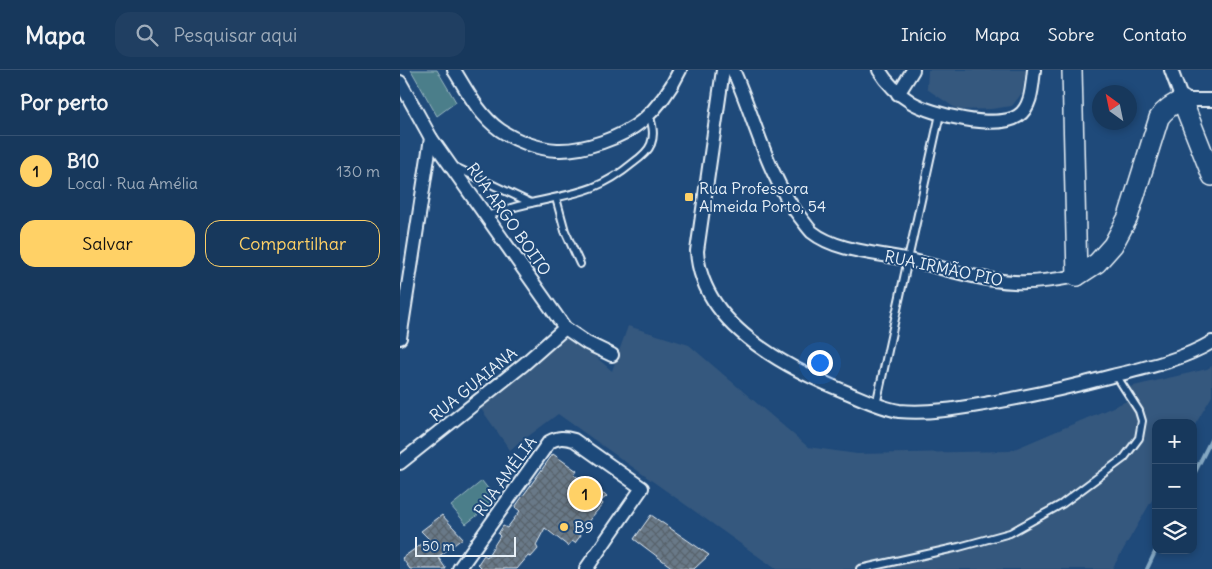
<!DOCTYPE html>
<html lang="pt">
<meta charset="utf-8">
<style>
body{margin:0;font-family:Delius,sans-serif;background:#203f62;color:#f1f3f6}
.controls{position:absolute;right:15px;bottom:15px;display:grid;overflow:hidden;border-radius:10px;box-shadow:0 2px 8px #0003}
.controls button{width:45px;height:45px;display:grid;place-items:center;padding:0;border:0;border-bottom:1px solid #365272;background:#17385c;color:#f1f3f6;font:25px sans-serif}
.compass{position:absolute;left:692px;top:15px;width:45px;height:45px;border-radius:50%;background:#17385c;box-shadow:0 2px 8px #0003;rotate:327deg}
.scale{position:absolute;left:15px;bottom:12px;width:101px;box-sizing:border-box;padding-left:5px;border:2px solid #e8f1f8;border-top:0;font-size:14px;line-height:18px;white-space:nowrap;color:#e8f1f8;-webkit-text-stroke:4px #1f4a7a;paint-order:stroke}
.you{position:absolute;left:419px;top:292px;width:18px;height:18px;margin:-12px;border:4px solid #fff;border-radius:50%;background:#1a73e8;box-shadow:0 0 0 8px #1a73e833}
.badge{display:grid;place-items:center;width:32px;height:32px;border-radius:50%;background:#ffd166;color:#111;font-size:16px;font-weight:700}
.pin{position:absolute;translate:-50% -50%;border:2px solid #fff;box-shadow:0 1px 5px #0006}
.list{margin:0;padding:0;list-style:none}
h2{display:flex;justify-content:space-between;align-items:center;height:65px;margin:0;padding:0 20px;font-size:21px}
h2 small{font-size:16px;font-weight:400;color:#9eacbb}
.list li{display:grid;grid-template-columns:32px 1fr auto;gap:15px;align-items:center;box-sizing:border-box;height:70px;padding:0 20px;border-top:1px solid #365272}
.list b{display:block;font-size:19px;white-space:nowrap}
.list p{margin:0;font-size:16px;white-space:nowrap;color:#9eacbb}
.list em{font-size:16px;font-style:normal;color:#9eacbb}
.actions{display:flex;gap:10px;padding:15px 20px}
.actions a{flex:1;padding:11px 0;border:1px solid #ffd166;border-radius:15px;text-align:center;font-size:18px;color:#ffd166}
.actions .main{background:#ffd166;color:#111}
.icon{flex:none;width:28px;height:28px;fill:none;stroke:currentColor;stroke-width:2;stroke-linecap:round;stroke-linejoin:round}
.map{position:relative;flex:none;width:812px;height:499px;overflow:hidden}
header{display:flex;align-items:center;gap:30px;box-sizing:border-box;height:70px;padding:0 25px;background:#17385c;border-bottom:1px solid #365272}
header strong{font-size:24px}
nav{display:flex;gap:28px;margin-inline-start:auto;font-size:18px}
.search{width:350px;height:45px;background:#203f62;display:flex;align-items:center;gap:12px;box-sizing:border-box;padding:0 18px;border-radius:15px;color:#9eacbb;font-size:19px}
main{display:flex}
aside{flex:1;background:#17385c}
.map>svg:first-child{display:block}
</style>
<header>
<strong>Mapa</strong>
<div class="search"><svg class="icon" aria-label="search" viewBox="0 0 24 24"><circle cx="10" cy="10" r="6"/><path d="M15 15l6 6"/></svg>Pesquisar aqui</div>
<nav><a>Início</a><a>Mapa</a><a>Sobre</a><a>Contato</a></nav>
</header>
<main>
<aside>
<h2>Por perto<small></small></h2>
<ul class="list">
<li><span class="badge">1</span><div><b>B10</b><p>Local · Rua Amélia</p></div><em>130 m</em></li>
</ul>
<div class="actions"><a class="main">Salvar</a><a>Compartilhar</a></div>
</aside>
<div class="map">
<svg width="812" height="499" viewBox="0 0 812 499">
<defs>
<pattern id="building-cross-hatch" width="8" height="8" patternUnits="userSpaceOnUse" patternTransform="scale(1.25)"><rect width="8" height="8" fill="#697988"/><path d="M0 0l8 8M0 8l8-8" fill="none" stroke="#59636c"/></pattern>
</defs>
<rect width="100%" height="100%" fill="#1f4a7a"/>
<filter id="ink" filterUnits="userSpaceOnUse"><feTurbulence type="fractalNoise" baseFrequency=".02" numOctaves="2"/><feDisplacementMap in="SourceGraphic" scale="10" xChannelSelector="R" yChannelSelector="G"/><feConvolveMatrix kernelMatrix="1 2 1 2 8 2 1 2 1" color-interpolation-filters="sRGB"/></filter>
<g filter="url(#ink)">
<g fill="#35587e">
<polygon points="528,0 626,0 622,23 612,36 591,39 558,40 527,19"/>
<polygon points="228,256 289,275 408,377 457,384 610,381 727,331 725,318 807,299 812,296 812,326 793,358 793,353 756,353 756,423 712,499 376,499 158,344 110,380 77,333 165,260 212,301"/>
</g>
<g fill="#4c7e8a" stroke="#9ab8c1">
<polygon points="11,0 37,0 56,32 37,46"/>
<polygon points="82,411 97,430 66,454 51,436"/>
</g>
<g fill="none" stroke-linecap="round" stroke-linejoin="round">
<g stroke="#85a8c3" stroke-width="4">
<polyline points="793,406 812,368"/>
<polyline points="747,499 756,480"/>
</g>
</g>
<g fill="url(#building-cross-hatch)" stroke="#e8f1f8">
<polygon points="153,384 177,401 174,405 189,414 187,416 207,426 201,431 203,434 179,462 181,465 175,473 172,471 168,476 145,458 136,475 138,479 131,487 128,486 117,499 79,499 81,497 78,494 84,485 87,487 100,466 98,464 103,456 107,458 120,441 115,437"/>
<polygon points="42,445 63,468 38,487 46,499 10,499 2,488 29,469 21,461"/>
<polygon points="251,445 309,485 294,499 274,499 234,469"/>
</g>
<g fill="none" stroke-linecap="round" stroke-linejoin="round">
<g stroke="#e8f1f8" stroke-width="10">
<g id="lane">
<polyline points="53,96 131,133"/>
<polyline points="156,128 165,161 180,194"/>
<path d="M 87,146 C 101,141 116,136 131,133 C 173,123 197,123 233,93 C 240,88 248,82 251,74 C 255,64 252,54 249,44"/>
<polyline points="476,335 540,44"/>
<polyline points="460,499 559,477 610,463 662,434 724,388 739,368 742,351 739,341 716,305"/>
</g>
</g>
<g stroke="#e8f1f8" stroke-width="16">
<g id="street">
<path d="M 54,0 C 67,21 79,45 100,60 C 116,71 138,79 157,80 C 184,81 221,68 242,51 C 258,37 271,19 280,0"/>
<path d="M 323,0 L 297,181 C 301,254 386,298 446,322 C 463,329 481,338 499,341 C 529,344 561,338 590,333 C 631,326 671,317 712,306 C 745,298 782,290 812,272"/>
<path d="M 333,0 C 355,48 367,106 400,147 C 404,152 408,158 412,162 C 437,182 480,183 510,190 C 544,198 578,210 614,212 C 635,213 656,210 677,206"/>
<path d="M 479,0 C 487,13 498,24 511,32 C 532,45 597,60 618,46 C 632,37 632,15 634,0"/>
<polyline points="771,0 782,30 812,30"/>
<polyline points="0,12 31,68 165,258 187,273 212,285"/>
<polyline points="498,24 513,0"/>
<polyline points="0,268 31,68"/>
<polyline points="0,393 123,295 165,258"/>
<path d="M 59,499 L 149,372 C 158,367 164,367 174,370 L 242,418 L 186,499"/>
</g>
</g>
<g stroke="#e8f1f8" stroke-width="22">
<g id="secondary">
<polyline points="672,0 677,206"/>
<path d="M 677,206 L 697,193 L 713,175 L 728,147 L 759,48 C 765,39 772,35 782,30 L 812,106"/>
</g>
</g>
<use href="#lane" stroke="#1f4a7a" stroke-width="6"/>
<use href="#street" stroke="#1f4a7a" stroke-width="12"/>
<use href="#secondary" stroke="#1f4a7a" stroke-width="19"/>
</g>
</g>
<g fill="#ffd166" stroke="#1f4a7a" stroke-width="2">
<rect x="284" y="122" width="10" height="10" rx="2.5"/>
<circle cx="164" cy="457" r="5"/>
</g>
<g text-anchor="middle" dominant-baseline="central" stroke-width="4" stroke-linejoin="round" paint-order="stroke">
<g font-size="16" fill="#e8f1f8" stroke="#1f4a7a" text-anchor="start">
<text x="299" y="118">Rua Professora<tspan x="299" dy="18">Almeida Porto, 54</tspan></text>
<text x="174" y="457">B9</text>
</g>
<g font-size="16" fill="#e8f1f8" stroke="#1f4a7a">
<text transform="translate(109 149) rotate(55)">RUA ARGO BOITO</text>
<text transform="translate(544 198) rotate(12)">RUA IRMÃO PIO</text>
<text transform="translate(73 314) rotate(-39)">RUA GUAIANA</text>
<text transform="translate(105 406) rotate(-54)">RUA AMÉLIA</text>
</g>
</g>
</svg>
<div class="controls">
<button>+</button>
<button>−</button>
<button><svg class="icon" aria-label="layers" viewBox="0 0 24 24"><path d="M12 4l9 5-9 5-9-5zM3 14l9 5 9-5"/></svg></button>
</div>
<svg class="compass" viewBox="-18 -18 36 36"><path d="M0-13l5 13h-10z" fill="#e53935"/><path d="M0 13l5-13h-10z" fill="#9eacbb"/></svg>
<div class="scale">50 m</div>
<div class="you"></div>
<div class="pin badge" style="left:185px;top:424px">1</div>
</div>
</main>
